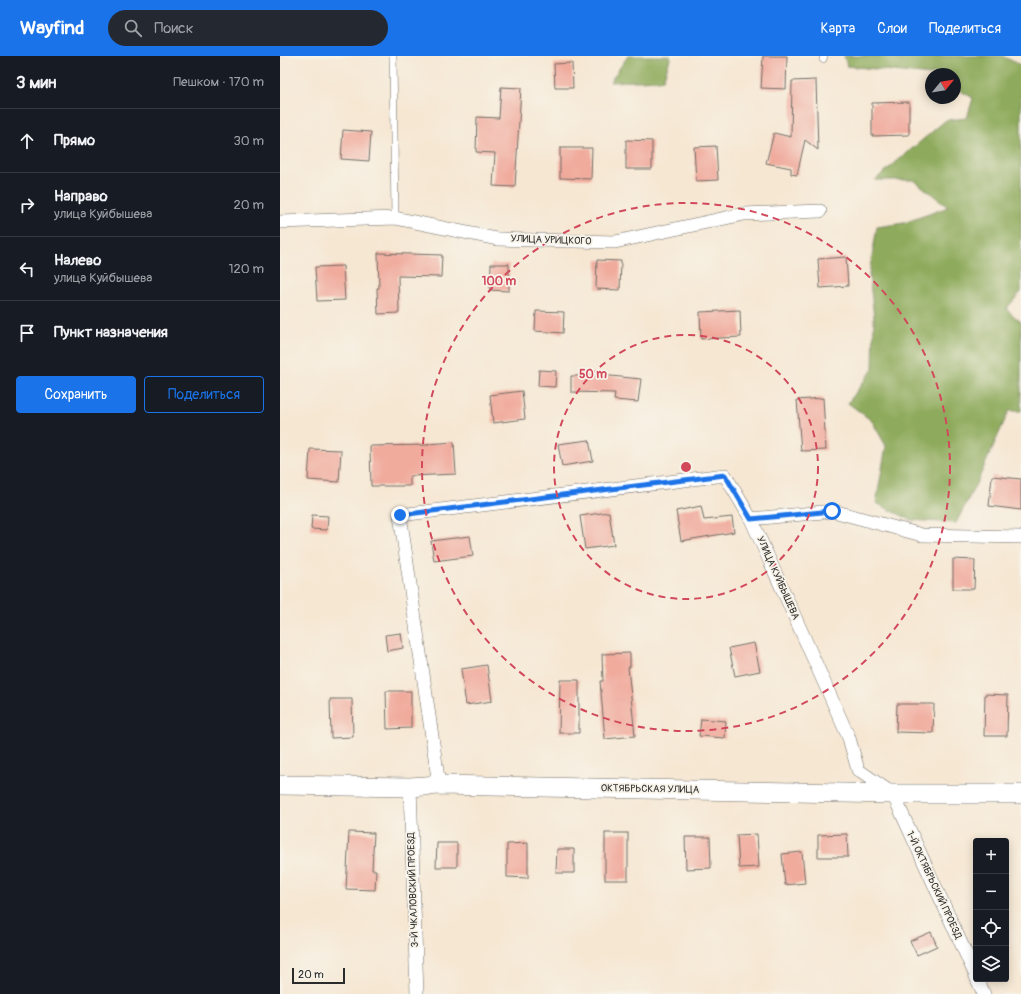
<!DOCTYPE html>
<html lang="ru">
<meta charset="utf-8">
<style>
body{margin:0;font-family:Pangolin,sans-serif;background:#242831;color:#f1f3f6}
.controls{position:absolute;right:12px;bottom:12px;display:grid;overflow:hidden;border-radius:4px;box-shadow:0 2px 10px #0003}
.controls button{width:36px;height:36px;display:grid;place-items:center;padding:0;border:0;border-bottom:1px solid #363941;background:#171b24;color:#f1f3f6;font:20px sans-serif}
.compass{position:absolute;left:645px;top:12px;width:36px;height:36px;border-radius:50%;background:#171b24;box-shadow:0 2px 10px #0003;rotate:60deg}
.scale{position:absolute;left:12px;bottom:10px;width:53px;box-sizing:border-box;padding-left:4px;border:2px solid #2b2b2b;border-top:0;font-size:11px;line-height:14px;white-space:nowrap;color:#2b2b2b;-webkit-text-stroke:3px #f7f3e8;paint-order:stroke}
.stop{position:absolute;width:12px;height:12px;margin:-9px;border:3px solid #1a73e8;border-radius:50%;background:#fff}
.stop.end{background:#1a73e8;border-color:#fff;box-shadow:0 1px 4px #0008}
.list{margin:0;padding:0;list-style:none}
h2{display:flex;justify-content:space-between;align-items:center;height:52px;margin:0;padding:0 16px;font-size:17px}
h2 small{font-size:13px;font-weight:400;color:#9ea1a6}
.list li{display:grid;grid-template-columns:26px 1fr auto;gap:12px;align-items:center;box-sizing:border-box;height:64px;padding:0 16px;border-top:1px solid #363941}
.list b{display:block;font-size:15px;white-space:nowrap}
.list p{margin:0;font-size:13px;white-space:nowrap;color:#9ea1a6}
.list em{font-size:13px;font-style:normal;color:#9ea1a6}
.actions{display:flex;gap:8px;padding:12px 16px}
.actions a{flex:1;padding:9px 0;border:1px solid #1a73e8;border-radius:4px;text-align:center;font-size:14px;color:#1a73e8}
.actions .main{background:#1a73e8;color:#fff}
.icon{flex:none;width:22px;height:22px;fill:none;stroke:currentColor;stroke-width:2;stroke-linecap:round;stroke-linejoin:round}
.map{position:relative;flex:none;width:741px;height:938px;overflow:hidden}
header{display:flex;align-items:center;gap:24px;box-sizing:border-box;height:56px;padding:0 20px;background:#1a73e8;color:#fff}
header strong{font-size:19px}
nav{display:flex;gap:22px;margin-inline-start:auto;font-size:14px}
.search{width:280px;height:36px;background:#242831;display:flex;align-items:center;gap:10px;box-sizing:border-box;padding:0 14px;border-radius:22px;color:#9ea1a6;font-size:15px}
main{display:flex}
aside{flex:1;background:#171b24}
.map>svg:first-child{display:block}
</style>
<header>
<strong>Wayfind</strong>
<div class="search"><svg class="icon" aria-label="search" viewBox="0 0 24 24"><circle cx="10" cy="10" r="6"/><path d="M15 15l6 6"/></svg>Поиск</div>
<nav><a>Карта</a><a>Слои</a><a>Поделиться</a></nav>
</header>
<main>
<aside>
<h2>3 мин<small>Пешком · 170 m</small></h2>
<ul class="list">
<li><svg class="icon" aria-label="ahead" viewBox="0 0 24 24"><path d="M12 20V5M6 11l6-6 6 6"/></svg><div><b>Прямо</b></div><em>30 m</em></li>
<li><svg class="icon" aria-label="right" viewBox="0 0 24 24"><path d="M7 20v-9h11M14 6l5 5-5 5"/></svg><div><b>Направо</b><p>улица Куйбышева</p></div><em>20 m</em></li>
<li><svg class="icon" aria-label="left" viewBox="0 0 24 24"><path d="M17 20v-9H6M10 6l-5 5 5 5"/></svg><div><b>Налево</b><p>улица Куйбышева</p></div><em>120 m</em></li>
<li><svg class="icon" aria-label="arrive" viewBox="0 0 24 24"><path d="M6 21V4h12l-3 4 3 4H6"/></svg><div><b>Пункт назначения</b></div></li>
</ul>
<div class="actions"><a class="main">Сохранить</a><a>Поделиться</a></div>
</aside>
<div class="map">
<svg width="741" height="938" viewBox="0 0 741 938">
<rect width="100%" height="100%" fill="#f7f3e8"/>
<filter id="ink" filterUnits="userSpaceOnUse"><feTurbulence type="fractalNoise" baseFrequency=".025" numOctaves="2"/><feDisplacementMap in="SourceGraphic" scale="8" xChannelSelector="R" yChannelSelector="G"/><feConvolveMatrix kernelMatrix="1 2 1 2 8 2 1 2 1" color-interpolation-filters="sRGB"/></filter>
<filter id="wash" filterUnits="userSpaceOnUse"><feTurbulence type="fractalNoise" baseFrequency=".012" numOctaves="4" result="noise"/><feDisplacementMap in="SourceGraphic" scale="16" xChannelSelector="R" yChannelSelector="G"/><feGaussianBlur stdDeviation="0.9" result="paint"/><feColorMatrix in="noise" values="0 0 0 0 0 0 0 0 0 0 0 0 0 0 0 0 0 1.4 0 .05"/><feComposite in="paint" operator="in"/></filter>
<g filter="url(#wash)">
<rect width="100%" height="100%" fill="#f6e7d3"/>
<g fill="#8eaa5c" stroke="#5c6a44">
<polygon points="348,0 391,0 383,24 330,26"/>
<polygon points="564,0 722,0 741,9 741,236 726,253 741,266 741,355 729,355 699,422 676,467 631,464 596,447 606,390 592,365 568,347 593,313 594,261 589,218 597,171 624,167 668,151 634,124 595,124 666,64 687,62 693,42 679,34 675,37 675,18 651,18 651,19 567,10"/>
</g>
<g id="blocks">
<g fill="#f0ab9d">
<polygon points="483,0 507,0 506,33 481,32"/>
<polygon points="292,7 293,32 275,32 274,8"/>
<polygon points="536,24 538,94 525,84 517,119 511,118 511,112 486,107 494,77 511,81 512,25"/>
<polygon points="221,31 241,32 235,131 213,130 215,97 196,96 197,61 219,62"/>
<polygon points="629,46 629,79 592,80 592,47"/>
<polygon points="63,74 91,76 89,105 61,103"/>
<polygon points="346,84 372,85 372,113 346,113"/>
<polygon points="436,90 438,124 416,125 414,91"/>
<polygon points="280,92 312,92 311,123 280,122"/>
<polygon points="98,197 162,199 161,221 118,220 119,257 98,258 97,232 99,232"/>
<polygon points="566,201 568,230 540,232 538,203"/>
<polygon points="317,204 341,205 340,234 316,233"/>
<polygon points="211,208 229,208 229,235 210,234"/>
<polygon points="63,210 65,244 37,245 35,211"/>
<polygon points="460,254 461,281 421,283 420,256"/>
<polygon points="256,255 284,256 283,277 255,275"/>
<polygon points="259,314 276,315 275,331 258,330"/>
<polygon points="291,320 331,320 361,323 358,346 334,344 335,337 291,336"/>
<polygon points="242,335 245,363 213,367 210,339"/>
<polygon points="543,342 546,394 521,395 517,344"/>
<polygon points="309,384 313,405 282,410 278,388"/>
<polygon points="174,386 176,418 130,420 130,430 91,430 90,390 149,389 148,388"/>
<polygon points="30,393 61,394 59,426 28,424"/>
<polygon points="712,420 741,423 741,454 709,450"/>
<polygon points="421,450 424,464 452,461 454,476 401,485 396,455"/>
<polygon points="329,456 334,489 305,493 300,460"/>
<polygon points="32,459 48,460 47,474 31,473"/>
<polygon points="190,480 193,500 154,505 151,485"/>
<polygon points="673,503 695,504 694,533 673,533"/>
<polygon points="121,577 123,592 107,595 105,579"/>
<polygon points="474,587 480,615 455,620 449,592"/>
<polygon points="350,597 350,611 348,611 355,680 325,683 320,625 323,625 322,598"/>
<polygon points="207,609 212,645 186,649 181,613"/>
<polygon points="280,624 299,624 299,677 279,677"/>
<polygon points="106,635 131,635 131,672 107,673"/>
<polygon points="705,638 728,639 727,680 704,680"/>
<polygon points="50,643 72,643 73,681 51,682"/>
<polygon points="617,648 654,648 653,677 616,676"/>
<polygon points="421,663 446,665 445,682 419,680"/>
<polygon points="69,776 94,777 92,814 96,814 95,834 66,833"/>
<rect x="325" y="777" width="23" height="47"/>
<polygon points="477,778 479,811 459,812 457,779"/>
<polygon points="567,778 568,801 538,801 538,779"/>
<polygon points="405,781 430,781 431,812 406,813"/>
<polygon points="157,787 177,787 177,811 156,811"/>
<polygon points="248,787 248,822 227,821 227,788"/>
<polygon points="277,793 294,793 294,817 276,817"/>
<polygon points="522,796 525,827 505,829 502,798"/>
<polygon points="651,876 657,890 637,899 630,885"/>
</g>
</g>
</g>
<g filter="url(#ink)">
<use href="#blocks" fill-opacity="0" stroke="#726d66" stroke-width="1"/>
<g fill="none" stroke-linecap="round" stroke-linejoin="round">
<g stroke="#726d66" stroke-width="8">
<g id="lane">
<polyline points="113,0 115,162"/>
<polyline points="543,3 544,0"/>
</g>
</g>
<g stroke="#726d66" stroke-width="14">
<g id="street">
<polyline points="0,166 115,162 217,183 335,186 464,158 540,155"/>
<polyline points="471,463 553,455 642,479 741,481"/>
<polyline points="159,729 120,459 445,419 471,463 569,682 578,714 613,738 696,920"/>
<polyline points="130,731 137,938"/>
<polyline points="697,923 704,938"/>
</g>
</g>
<g stroke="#726d66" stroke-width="20">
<polyline id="secondary" points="0,729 130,731 159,729 613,738 741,738"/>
</g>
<use href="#lane" stroke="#fff" stroke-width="7"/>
<use href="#street" stroke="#fff" stroke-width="13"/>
<use href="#secondary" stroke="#fff" stroke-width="19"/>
</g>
</g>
<g fill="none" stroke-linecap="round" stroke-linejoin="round" filter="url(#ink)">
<polyline stroke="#1a73e8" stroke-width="5" points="120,459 445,419 471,463 552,455"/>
</g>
<g fill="none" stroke="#d1495b" stroke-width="2" stroke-dasharray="7 5">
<circle cx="406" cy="411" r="132"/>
<circle cx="406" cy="411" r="264"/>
</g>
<g text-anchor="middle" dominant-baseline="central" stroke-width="3.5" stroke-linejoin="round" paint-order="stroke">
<g font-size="10" fill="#2b2b2b" stroke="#f7f3e8">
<text transform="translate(271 184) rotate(2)">УЛИЦА УРИЦКОГО</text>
<text transform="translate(498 522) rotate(66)">УЛИЦА КУЙБЫШЕВА</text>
<text transform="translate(370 733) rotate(1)">ОКТЯБРЬСКАЯ УЛИЦА</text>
<text transform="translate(654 829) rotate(65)">1-Й ОКТЯБРЬСКИЙ ПРОЕЗД</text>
<text transform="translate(133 834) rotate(-92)">3-Й ЧКАЛОВСКИЙ ПРОЕЗД</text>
</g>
</g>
<circle cx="406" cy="411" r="6" fill="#d1495b" stroke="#f7f3e8" stroke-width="2"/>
<g font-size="12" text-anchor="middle" font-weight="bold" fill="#d1495b" stroke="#f7f3e8" stroke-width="3.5" stroke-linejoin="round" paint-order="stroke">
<text x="219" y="229">100 m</text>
<text x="313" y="322">50 m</text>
</g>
</svg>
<div class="controls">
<button>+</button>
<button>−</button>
<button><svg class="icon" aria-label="locate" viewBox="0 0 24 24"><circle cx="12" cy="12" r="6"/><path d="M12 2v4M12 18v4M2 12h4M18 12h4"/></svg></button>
<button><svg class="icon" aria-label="layers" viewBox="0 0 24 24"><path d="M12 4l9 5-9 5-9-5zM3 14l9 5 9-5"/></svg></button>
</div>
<svg class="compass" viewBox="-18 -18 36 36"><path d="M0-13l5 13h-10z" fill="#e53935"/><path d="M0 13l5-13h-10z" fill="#9ea1a6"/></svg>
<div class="scale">20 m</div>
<div class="stop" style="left:552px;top:455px"></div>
<div class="stop end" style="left:120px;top:459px"></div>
</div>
</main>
